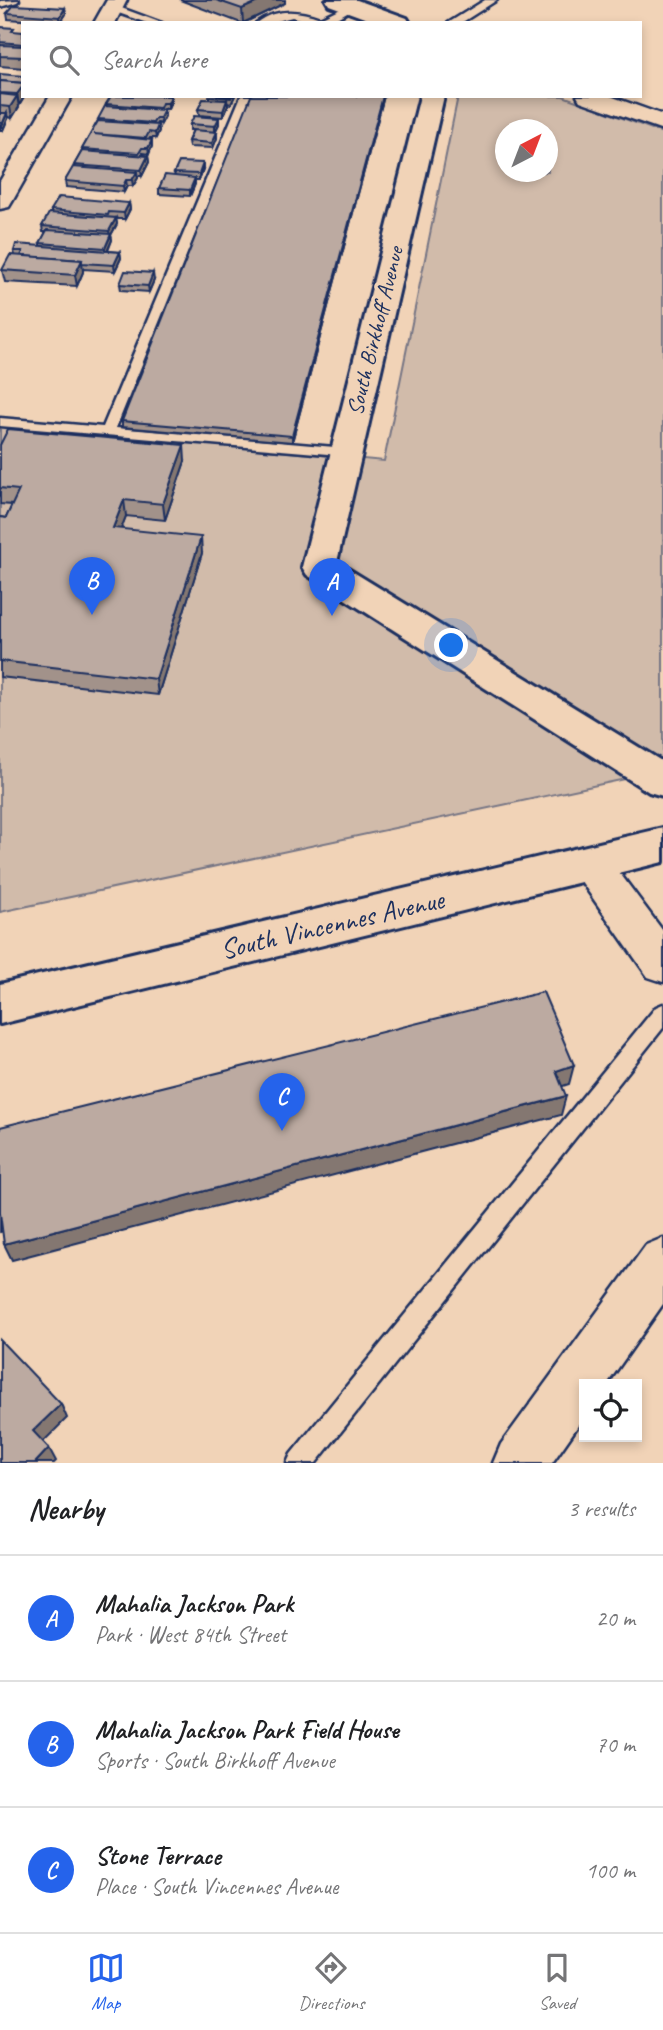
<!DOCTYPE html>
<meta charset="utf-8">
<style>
body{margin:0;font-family:Caveat,sans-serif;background:#f2f2f2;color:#202124}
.controls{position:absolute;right:21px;bottom:21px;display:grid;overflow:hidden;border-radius:0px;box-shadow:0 4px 10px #0003}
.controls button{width:63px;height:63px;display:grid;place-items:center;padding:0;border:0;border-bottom:2px solid #e0e0e0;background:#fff;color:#202124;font:35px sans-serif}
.compass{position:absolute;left:495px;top:119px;width:63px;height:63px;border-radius:50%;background:#fff;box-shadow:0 4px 10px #0003;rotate:42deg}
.you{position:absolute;left:452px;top:646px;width:24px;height:24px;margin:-18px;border:5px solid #fff;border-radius:50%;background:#1a73e8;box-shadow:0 0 0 10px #1a73e833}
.badge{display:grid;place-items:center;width:46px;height:46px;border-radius:50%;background:#2563eb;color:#fff;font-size:23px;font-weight:700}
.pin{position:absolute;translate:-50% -58px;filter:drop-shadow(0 2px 4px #0008)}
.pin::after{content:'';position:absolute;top:37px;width:24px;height:21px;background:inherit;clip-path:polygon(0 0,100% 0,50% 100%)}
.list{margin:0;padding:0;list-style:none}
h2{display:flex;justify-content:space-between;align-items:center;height:91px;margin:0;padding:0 28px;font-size:30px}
h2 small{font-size:23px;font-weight:400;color:#757577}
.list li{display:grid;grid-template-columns:46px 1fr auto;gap:21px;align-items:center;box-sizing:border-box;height:126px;padding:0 28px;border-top:2px solid #e0e0e0}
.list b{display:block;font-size:26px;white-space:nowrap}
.list p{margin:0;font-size:23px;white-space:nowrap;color:#757577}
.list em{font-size:23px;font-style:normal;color:#757577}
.icon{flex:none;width:38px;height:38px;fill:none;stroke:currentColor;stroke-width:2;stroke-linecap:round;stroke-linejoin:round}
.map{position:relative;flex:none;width:663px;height:1463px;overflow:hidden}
.search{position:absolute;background:#fff;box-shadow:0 4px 10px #0003;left:21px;right:21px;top:21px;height:77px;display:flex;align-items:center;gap:18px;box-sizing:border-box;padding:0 24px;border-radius:0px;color:#757577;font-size:26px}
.sheet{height:469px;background:#fff}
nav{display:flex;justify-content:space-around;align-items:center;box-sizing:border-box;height:98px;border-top:2px solid #e0e0e0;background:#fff;font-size:19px;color:#757577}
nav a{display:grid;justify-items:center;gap:4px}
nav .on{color:#2563eb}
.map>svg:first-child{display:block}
</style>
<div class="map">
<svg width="663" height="1463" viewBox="0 0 663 1463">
<rect width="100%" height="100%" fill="#f1d3b7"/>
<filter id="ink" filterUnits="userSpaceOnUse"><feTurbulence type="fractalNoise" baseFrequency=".0143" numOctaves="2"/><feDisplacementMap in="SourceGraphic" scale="14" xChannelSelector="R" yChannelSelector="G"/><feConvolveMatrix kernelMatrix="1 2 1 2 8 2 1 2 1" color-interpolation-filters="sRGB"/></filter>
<g filter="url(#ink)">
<path fill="#d1bbaa" stroke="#767584" stroke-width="2" fill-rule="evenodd" d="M 458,96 L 563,96 L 663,133 L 663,771 L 0,912 L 0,425 L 384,461 ZM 505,130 L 548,130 L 548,172 L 505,172 Z"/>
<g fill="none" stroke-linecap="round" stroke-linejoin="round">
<g stroke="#1b2f5e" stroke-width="5">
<g id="lane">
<polygon points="19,0 17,2 0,7 0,1"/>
<polygon points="485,0 497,0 461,23 448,23"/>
<path d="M 353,2 L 358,5 L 356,7 L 328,23 L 314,23 L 292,17 L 270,23 L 256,23 C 276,8 298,10 320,18 Z"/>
<polygon points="110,6 116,6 162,23 147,23 110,10"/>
<polygon points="241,96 251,96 116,428 346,448 353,453 351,456 0,426 0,418 103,427"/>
<polygon points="663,1004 663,1028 316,1463 287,1463 291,1454 656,1007"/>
</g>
</g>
<g stroke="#1b2f5e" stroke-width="5">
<g id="street">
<polygon points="107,0 127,0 115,23 94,23"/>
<polygon points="50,96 72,96 12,202 9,207 0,209 0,181"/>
<polygon points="577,96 610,96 663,115 663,130 580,101"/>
<polygon points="590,847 604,852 663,931 663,982 648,977 576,874 570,863 576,852"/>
<polygon points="663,1238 663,1304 607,1384 584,1384 584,1417 552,1463 493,1463 501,1444 646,1245"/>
</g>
</g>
<g stroke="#1b2f5e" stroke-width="6">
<g id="secondary">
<polygon points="326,0 357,0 407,18 410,23 378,23 329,5"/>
<polygon points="420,96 444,96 337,562 663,762 663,796 649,792 307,575 302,567"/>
<polygon points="663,828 663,862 0,1024 0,984"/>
</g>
</g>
<use href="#lane" fill="#f1d3b7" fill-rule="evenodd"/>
<use href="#street" fill="#f1d3b7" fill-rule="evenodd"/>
<use href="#secondary" fill="#f1d3b7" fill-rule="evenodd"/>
</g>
<g fill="#a2928a" stroke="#1b2f5e" stroke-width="2">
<polygon points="180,0 285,0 285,3 244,23 241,23"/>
<polygon points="65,8 66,14 60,23 8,19 7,13"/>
<polygon points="0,27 15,32 23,32 23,68 0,66"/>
<polygon points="0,74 23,96 25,96 12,118 8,117 3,130 0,130"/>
<polygon points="171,96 171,102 168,109 163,109 162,110 164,110 165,116 161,124 157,123 156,125 158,125 159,131 156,138 150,138 149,140 152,140 152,146 149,154 142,153 142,155 148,156 149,162 142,176 137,176 138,178 133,186 127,186 124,192 66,187 65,181 74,167 74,165 82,151 82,149 106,106 106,104"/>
<polygon points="209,96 235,96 231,104 227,103 228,106 223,117 199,115 198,109 209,99"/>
<polygon points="384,96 292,442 122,427 122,421"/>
<polygon points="219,118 219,124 215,132 217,132 217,138 213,148 189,147 188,141 193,130 190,130 190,124"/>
<polygon points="203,169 199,180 195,180 195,184 190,196 159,194 159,188 175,176 174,173"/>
<polygon points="129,203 130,209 125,219 116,219 117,224 111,235 112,240 108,251 120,252 121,258 115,271 83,269 83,272 77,286 5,282 2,270 15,256 14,251 40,246 40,243 46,232 43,232 42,226 51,213 51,210"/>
<polygon points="154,280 149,292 121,290 120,284"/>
<polygon points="0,445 185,461 165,520 126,516 121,529 202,553 158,695 0,677 0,517 6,518 12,505 0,504"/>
</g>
<g fill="#847771" stroke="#1b2f5e" stroke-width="2">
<polygon points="262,0 285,0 285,3 243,23 242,9"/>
<polygon points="65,8 66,14 60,23 60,17"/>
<polygon points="23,86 23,96 25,96 19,105 17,94"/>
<polygon points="17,96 19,107 12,118 10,107"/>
<polygon points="171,96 171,102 168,109 168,103"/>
<polygon points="383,96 384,96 292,442 292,436"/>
<polygon points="227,100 228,106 223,117 223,111"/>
<polygon points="164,110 165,116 161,124 160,118"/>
<polygon points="7,113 8,119 3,130 2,125"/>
<polygon points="219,118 219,124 215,132 215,126"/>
<polygon points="158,125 159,131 156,138 155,133"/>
<polygon points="217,132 217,138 213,148 212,143"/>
<polygon points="152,140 152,146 149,154 148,148"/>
<polygon points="148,156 149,162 142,176 141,170"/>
<polygon points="203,163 203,169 199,180 199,174"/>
<polygon points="137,172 138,178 133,186 132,180"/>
<polygon points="195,178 195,184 190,196 190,190"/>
<polygon points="126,180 127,186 124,192 123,186"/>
<polygon points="129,203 130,209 125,219 124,213"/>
<polygon points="116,218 117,224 111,235 112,240 106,254 105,248 110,237 109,231"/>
<polygon points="120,252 121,258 115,271 114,265"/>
<polygon points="82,260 83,272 77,286 75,275"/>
<polygon points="153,273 154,280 149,292 148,286"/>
<polygon points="184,445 185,461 165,520 163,504"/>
<polygon points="124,500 126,516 115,544 113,528"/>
<polygon points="201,537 202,553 158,695 156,679"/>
<polygon points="574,1065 569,1084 551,1090 556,1071"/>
<polygon points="566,1096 561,1115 12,1260 4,1244"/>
<polygon points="0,1213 8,1230 0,1232"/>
<polygon points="61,1404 67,1418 41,1444 33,1431"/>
<polygon points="49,1448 56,1461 54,1463 35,1463"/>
</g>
<g fill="#bcaaa1" stroke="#1b2f5e" stroke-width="2">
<polygon points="216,0 262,0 242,9"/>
<polygon points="14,5 65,8 60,17 7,13"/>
<polygon points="0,27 14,28 12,31 23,32 23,44 0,42"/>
<polygon points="0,45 23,46 23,57 0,56"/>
<polygon points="0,74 23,76 23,83 0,81"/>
<polygon points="0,81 23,83 23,86 17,94 0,93"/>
<polygon points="0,94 17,96 10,107 0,106"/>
<polygon points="111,96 171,96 168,103 162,103 160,108 106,104"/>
<polygon points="210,96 232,96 231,98"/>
<polygon points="251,96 383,96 292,436 122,421"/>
<polygon points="203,99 227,100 223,111 198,109"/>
<polygon points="105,106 164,110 160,118 156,118 153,123 98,119"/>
<polygon points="0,113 7,113 2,125 0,124"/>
<polygon points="194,116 219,118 215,126 190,124"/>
<polygon points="98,121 158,125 155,133 149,132 146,138 94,134 152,140 148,148 142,148 139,153 82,149"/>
<polygon points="193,130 217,132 212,143 188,141"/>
<polygon points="82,151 148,156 141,170 74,165"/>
<polygon points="179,162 203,163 199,174 174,173"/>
<polygon points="73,167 137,172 132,180 126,180 123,186 65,181"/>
<polygon points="165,175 195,178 190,190 159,188"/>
<polygon points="59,197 129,203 124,213 109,212 108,215 51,210"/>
<polygon points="49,213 116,218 109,231 42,226"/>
<polygon points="47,230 111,234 105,248 40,243"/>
<polygon points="16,244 120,252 114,265 82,263 82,260 21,256 23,251 14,251"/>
<polygon points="10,255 82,260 75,275 2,270"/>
<polygon points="125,271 153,273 148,286 120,284"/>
<polygon points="8,429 184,445 163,504 124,500 113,528 201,537 156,679 0,661 0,517 6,518 19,490 0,488 0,445"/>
<polygon points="543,992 574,1065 556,1071 566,1096 4,1244 0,1213 0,1127"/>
<polygon points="0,1340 61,1404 33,1431 49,1448 35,1463 0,1463"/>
</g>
</g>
<g text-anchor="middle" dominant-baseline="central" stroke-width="7" stroke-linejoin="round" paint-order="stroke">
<g font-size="23" fill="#1b2f5e" stroke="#f1d3b7">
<text transform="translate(375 331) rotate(-76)">South Birkhoff Avenue</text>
</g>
<g font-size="28" fill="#1b2f5e" stroke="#f1d3b7">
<text transform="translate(332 924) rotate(-13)">South Vincennes Avenue</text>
</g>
</g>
</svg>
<div class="controls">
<button><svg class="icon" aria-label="locate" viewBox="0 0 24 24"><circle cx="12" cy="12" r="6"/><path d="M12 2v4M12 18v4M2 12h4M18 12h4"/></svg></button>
</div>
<svg class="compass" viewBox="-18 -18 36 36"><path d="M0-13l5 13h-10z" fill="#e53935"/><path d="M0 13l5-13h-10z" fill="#757577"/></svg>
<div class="you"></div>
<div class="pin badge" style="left:332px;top:616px">A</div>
<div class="pin badge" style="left:92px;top:615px">B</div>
<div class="pin badge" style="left:282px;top:1131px">C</div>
<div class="search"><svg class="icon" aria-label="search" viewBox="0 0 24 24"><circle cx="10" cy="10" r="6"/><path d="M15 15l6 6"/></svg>Search here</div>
</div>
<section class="sheet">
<h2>Nearby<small>3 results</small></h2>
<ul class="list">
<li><span class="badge">A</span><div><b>Mahalia Jackson Park</b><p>Park · West 84th Street</p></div><em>20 m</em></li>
<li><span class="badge">B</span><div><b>Mahalia Jackson Park Field House</b><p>Sports · South Birkhoff Avenue</p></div><em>70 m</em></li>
<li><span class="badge">C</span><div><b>Stone Terrace</b><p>Place · South Vincennes Avenue</p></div><em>100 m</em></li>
</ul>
</section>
<nav>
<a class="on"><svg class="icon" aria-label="map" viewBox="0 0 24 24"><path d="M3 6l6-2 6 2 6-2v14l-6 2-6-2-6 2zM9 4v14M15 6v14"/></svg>Map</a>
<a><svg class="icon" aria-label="directions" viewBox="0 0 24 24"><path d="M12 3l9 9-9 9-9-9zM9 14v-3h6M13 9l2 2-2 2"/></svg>Directions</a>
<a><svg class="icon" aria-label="saved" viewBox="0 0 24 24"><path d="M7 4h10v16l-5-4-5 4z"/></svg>Saved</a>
</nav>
